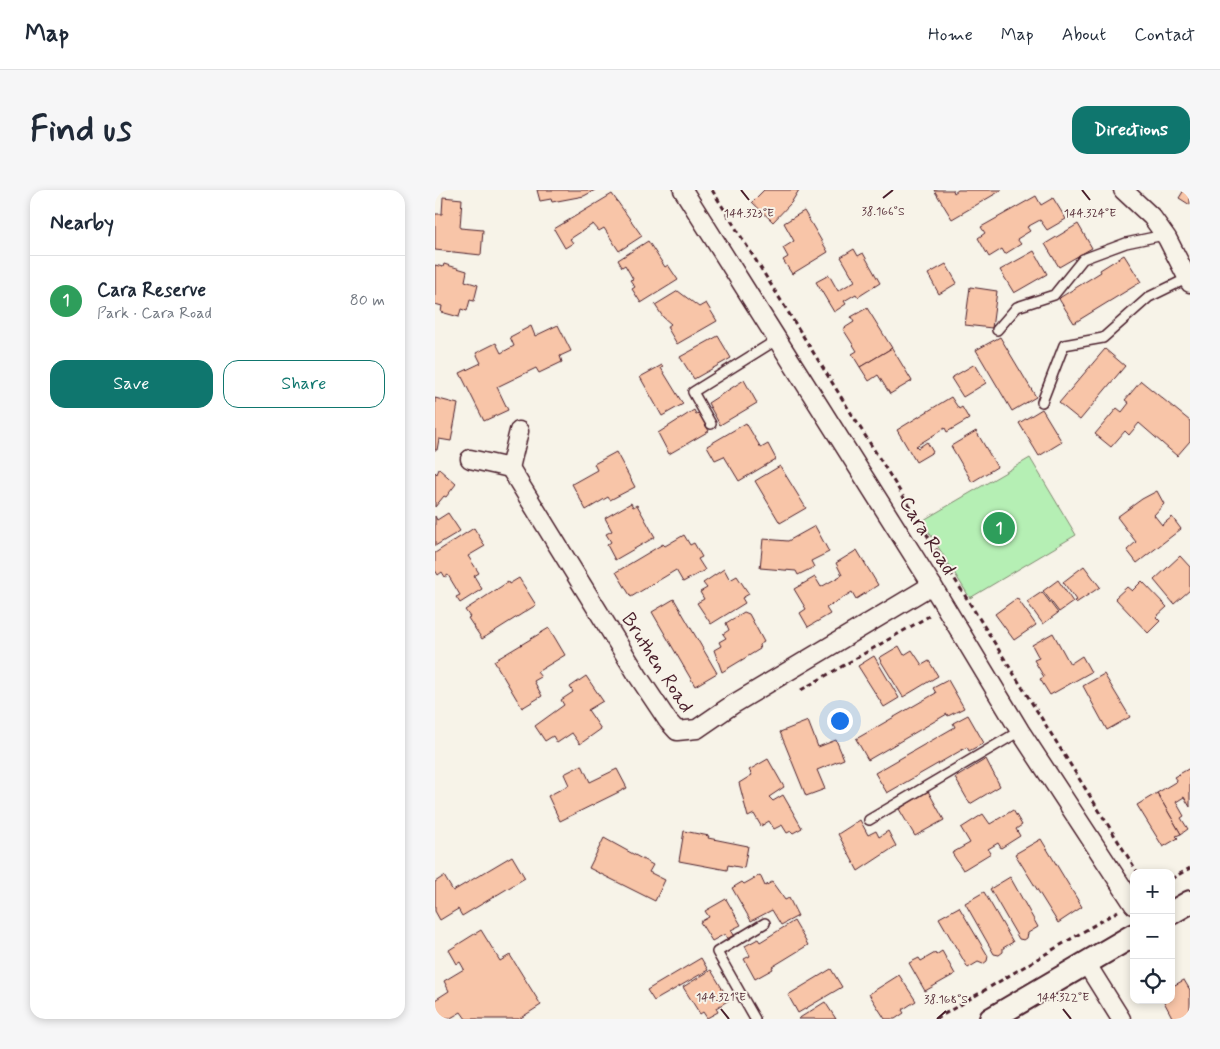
<!DOCTYPE html>
<meta charset="utf-8">
<style>
body{margin:0;font-family:Mynerve,sans-serif;background:#f6f6f7;color:#1f2937}
.controls{position:absolute;right:15px;bottom:15px;display:grid;overflow:hidden;border-radius:10px;box-shadow:0 2px 8px #0003}
.controls button{width:45px;height:45px;display:grid;place-items:center;padding:0;border:0;border-bottom:1px solid #e0e1e3;background:#fff;color:#1f2937;font:25px sans-serif}
.you{position:absolute;left:404px;top:530px;width:18px;height:18px;margin:-12px;border:4px solid #fff;border-radius:50%;background:#1a73e8;box-shadow:0 0 0 8px #1a73e833}
.badge{display:grid;place-items:center;width:32px;height:32px;border-radius:50%;background:#0f766e;color:#fff;font-size:16px;font-weight:700}
.pin{position:absolute;translate:-50% -50%;border:2px solid #fff;box-shadow:0 1px 5px #0006}
.list{margin:0;padding:0;list-style:none}
h2{display:flex;justify-content:space-between;align-items:center;height:65px;margin:0;padding:0 20px;font-size:21px}
h2 small{font-size:16px;font-weight:400;color:#747a83}
.list li{display:grid;grid-template-columns:32px 1fr auto;gap:15px;align-items:center;box-sizing:border-box;height:90px;padding:0 20px;border-top:1px solid #e0e1e3}
.list b{display:block;font-size:19px;white-space:nowrap}
.list p{margin:0;font-size:16px;white-space:nowrap;color:#747a83}
.list em{font-size:16px;font-style:normal;color:#747a83}
.actions{display:flex;gap:10px;padding:15px 20px}
.actions a{flex:1;padding:11px 0;border:1px solid #0f766e;border-radius:15px;text-align:center;font-size:18px;color:#0f766e}
.actions .main{background:#0f766e;color:#fff}
.icon{flex:none;width:28px;height:28px;fill:none;stroke:currentColor;stroke-width:2;stroke-linecap:round;stroke-linejoin:round}
.map{position:relative;flex:none;width:755px;height:829px;overflow:hidden;border-radius:15px}
header{display:flex;align-items:center;gap:30px;box-sizing:border-box;height:70px;padding:0 25px;background:#fff;border-bottom:1px solid #e0e1e3}
header strong{font-size:24px}
nav{display:flex;gap:28px;margin-inline-start:auto;font-size:18px}
.intro{display:flex;align-items:center;justify-content:space-between;box-sizing:border-box;height:120px;padding:0 30px}
h1{margin:0;font-size:35px}
.button{padding:12px 22px;border-radius:15px;background:#0f766e;color:#fff;font-size:18px;font-weight:700}
main{display:flex;gap:30px;padding:0 30px}
aside{flex:1;background:#fff;border-radius:15px;box-shadow:0 2px 8px #0003}
.map>svg:first-child{display:block}
</style>
<header>
<strong>Map</strong>
<nav><a>Home</a><a>Map</a><a>About</a><a>Contact</a></nav>
</header>
<div class="intro"><h1>Find us</h1><a class="button">Directions</a></div>
<main>
<aside>
<h2>Nearby<small></small></h2>
<ul class="list">
<li><span class="badge" style="background:#2e9e5b">1</span><div><b>Cara Reserve</b><p>Park · Cara Road</p></div><em>80 m</em></li>
</ul>
<div class="actions"><a class="main">Save</a><a>Share</a></div>
</aside>
<div class="map">
<svg width="755" height="829" viewBox="0 0 755 829">
<rect width="100%" height="100%" fill="#f7f3e8"/>
<filter id="ink" filterUnits="userSpaceOnUse"><feTurbulence type="fractalNoise" baseFrequency=".02" numOctaves="2"/><feDisplacementMap in="SourceGraphic" scale="10" xChannelSelector="R" yChannelSelector="G"/><feConvolveMatrix kernelMatrix="1 2 1 2 8 2 1 2 1" color-interpolation-filters="sRGB"/></filter>
<g filter="url(#ink)">
<polygon fill="#b5efb4" stroke="#808770" points="595,268 641,345 535,408 487,331"/>
<g fill="#f8c5a8" stroke="#4a1f2b">
<polygon points="102,0 160,0 149,6 117,12 116,9 105,11"/>
<polygon points="329,0 364,0 356,13 338,32 317,12"/>
<polygon points="499,0 518,0 519,3 523,0 567,0 517,29"/>
<polygon points="749,0 755,0 755,15 744,8"/>
<polygon points="177,4 207,46 184,61 169,38 164,41 158,34 135,49 138,53 130,58 119,39"/>
<polygon points="601,6 606,15 618,8 631,29 612,40 605,30 592,37 595,41 582,49 586,54 570,64 567,59 554,67 543,48 550,43 546,37"/>
<polygon points="8,7 27,9 25,38 48,40 46,65 0,60 0,24 7,24"/>
<polygon points="369,21 393,62 357,84 348,70 353,67 348,58 359,51 349,33"/>
<polygon points="643,34 657,58 624,77 610,54"/>
<polygon points="213,51 230,77 233,75 243,90 206,113 197,99 200,97 195,90 198,89 190,75 187,77 183,70"/>
<polygon points="419,59 423,66 428,63 445,93 423,107 421,104 409,111 411,114 399,122 381,92 394,85 403,101 420,91 406,67"/>
<polygon points="599,61 612,84 579,103 565,80"/>
<polygon points="689,65 706,92 639,133 624,109 626,107 666,82 665,80"/>
<polygon points="9,74 32,81 30,91 43,95 39,111 35,110 32,121 26,119 24,127 6,122 7,116 0,114 0,75 8,77"/>
<polygon points="511,74 522,93 504,104 493,84"/>
<polygon points="535,97 562,101 557,138 530,135"/>
<polygon points="243,101 264,117 271,113 282,131 242,154 232,137 236,134 228,127 220,115"/>
<polygon points="432,118 457,158 425,177 417,164 422,161 408,139 419,132 416,127"/>
<polygon points="123,135 136,161 125,166 127,172 104,183 101,178 62,197 73,220 49,231 25,183 46,173 41,163 61,153 66,163 79,156 75,147 96,136 100,146"/>
<polygon points="283,146 296,168 259,189 245,167"/>
<polygon points="565,147 601,207 577,221 541,160"/>
<polygon points="457,158 477,191 455,204 443,185 434,191 425,177"/>
<polygon points="670,159 690,176 645,230 624,213"/>
<polygon points="540,174 551,193 528,207 516,188"/>
<polygon points="227,175 228,177 226,178 248,214 227,226 205,187"/>
<polygon points="309,190 322,213 285,235 273,213"/>
<polygon points="706,191 755,231 755,251 742,266 704,233 694,245 690,241 676,257 660,244 682,218 687,222 694,213 690,210"/>
<polygon points="516,207 524,219 527,217 534,229 512,242 510,238 481,256 483,258 492,252 498,262 481,272 462,240"/>
<polygon points="0,208 23,214 16,251 4,249 2,260 0,260"/>
<polygon points="607,219 627,252 604,266 584,233"/>
<polygon points="259,220 261,224 264,223 274,241 234,264 223,243"/>
<polygon points="311,233 326,258 333,254 341,269 304,291 289,266 280,270 272,256"/>
<polygon points="541,241 562,277 537,292 516,256"/>
<polygon points="181,262 200,297 175,310 173,307 151,320 137,294 162,280 159,274"/>
<polygon points="345,276 371,318 345,333 320,291"/>
<polygon points="4,279 21,294 11,307 9,306 0,317 0,282 2,284"/>
<polygon points="722,301 729,314 719,325 727,335 737,327 746,339 702,373 692,360 701,352 682,327 707,309"/>
<polygon points="196,313 198,317 202,315 220,347 180,370 172,355 176,352 171,344 177,341 170,328"/>
<polygon points="13,323 25,341 0,356 0,326 2,330"/>
<polygon points="380,336 394,362 376,371 379,377 363,385 361,381 325,378 328,349 353,351"/>
<polygon points="39,338 50,356 33,366 44,383 39,386 47,399 25,413 21,407 25,405 13,385 10,387 7,382 3,385 0,380 0,363"/>
<polygon points="249,345 255,355 259,353 267,367 263,369 270,380 248,392 241,380 196,407 181,382 228,354 230,356"/>
<polygon points="422,360 443,395 421,409 417,402 391,418 395,424 373,437 365,423 371,419 359,399 380,387 386,397 407,385 401,373"/>
<polygon points="745,366 755,377 755,400 739,414 719,390"/>
<polygon points="649,376 665,397 641,413 639,411 641,410 628,392"/>
<polygon points="289,379 295,390 302,386 314,404 307,408 310,413 276,434 262,413 269,409 265,402 272,398 268,393"/>
<polygon points="84,388 101,415 47,449 33,428 35,427 30,420 73,392 74,394"/>
<polygon points="623,390 638,412 624,422 608,401"/>
<polygon points="707,391 732,417 721,427 725,431 713,443 680,408 692,397 697,401"/>
<polygon points="607,402 623,423 608,434 592,412"/>
<polygon points="582,408 601,435 579,450 560,424"/>
<polygon points="239,409 282,483 260,496 217,422"/>
<polygon points="309,422 314,424 329,452 324,455 325,459 287,482 279,460 286,456 284,452 291,448 288,444 294,440 291,433"/>
<polygon points="114,438 130,465 102,482 106,487 99,491 107,506 87,518 59,471"/>
<polygon points="618,443 635,474 647,466 656,482 615,505 605,489 609,487 599,470 604,468 597,455"/>
<polygon points="464,456 469,465 477,460 487,475 494,471 503,486 468,507 444,468"/>
<polygon points="439,466 464,508 449,517 423,476"/>
<polygon points="669,484 695,527 672,540 648,496"/>
<polygon points="151,486 168,511 153,520 166,539 145,554 137,543 122,553 118,546 110,551 100,536 129,515 126,510 138,502 135,497"/>
<polygon points="513,490 529,518 513,526 512,524 433,570 421,549 501,503 498,498"/>
<polygon points="533,525 549,553 534,561 532,557 452,603 440,583 520,537 518,533"/>
<polygon points="373,531 383,557 401,550 409,569 382,580 390,599 371,606 345,542"/>
<polygon points="333,569 349,597 334,607 338,611 348,605 367,638 358,643 356,641 352,643 347,635 339,639 334,631 326,636 319,624 313,627 304,593 317,585 314,580"/>
<polygon points="551,569 565,596 535,614 520,588"/>
<polygon points="147,575 155,592 182,579 192,598 125,631 113,606 134,595 129,584"/>
<polygon points="755,578 755,617 749,607 741,612 749,626 746,628 753,639 746,644 722,603 742,591 739,587"/>
<polygon points="493,601 509,630 480,646 464,619"/>
<polygon points="722,603 746,644 741,646 743,648 728,657 702,615"/>
<polygon points="578,620 587,635 581,639 585,646 566,658 563,653 553,659 556,663 528,680 517,663 535,653 526,638 548,624 555,634"/>
<polygon points="425,630 433,645 441,641 444,647 453,641 461,656 423,681 403,644"/>
<polygon points="249,641 274,646 273,648 313,656 309,678 293,675 292,680 244,671"/>
<polygon points="169,648 218,675 214,682 230,690 220,711 154,678"/>
<polygon points="606,649 647,717 623,733 580,664"/>
<polygon points="77,666 90,688 27,726 23,719 5,730 0,721 0,692 9,686 18,701"/>
<polygon points="325,685 330,696 337,692 350,710 354,708 363,726 346,735 337,720 316,731 297,698 307,692 309,694"/>
<polygon points="575,687 603,737 593,743 592,748 589,750 584,749 555,699"/>
<polygon points="549,702 578,752 568,758 568,762 564,765 559,764 530,713"/>
<polygon points="291,709 306,735 296,740 299,745 292,749 290,744 277,751 265,732 274,727 270,721"/>
<polygon points="524,717 553,766 552,771 548,774 543,772 533,778 504,728"/>
<polygon points="359,731 373,755 337,777 338,779 320,789 309,769 315,766 310,756 323,749 325,752"/>
<polygon points="46,740 65,771 75,765 106,815 84,829 31,829 26,822 14,829 0,829 0,810 14,801 9,791 29,779 25,772 22,774 14,760"/>
<polygon points="507,761 520,784 490,801 474,773 484,768 486,771 500,763 501,765"/>
<polygon points="266,768 273,780 219,811 212,800"/>
<polygon points="396,779 407,797 363,823 353,805"/>
<polygon points="276,780 294,810 281,818 283,822 272,828 268,822 265,824 248,797"/>
<polygon points="464,785 481,811 467,820 469,823 460,829 450,829 434,804"/>
<polygon points="749,790 755,800 755,829 733,829 737,827 728,810 736,810 736,797"/>
<polygon points="390,812 401,829 363,829"/>
</g>
<g fill="none" stroke-linecap="round" stroke-linejoin="round">
<g stroke="#4a1f2b" stroke-width="12">
<g id="service">
<polyline points="562,140 582,117 619,105 648,69 691,53 729,45"/>
<polyline points="607,212 629,155 668,148 714,107 753,88"/>
<polyline points="276,234 258,202 343,149"/>
<polyline points="434,630 585,541"/>
<polyline points="320,829 282,762 330,733"/>
</g>
</g>
<g stroke="#4a1f2b" stroke-width="21">
<g id="minor">
<polyline points="248,0 497,395 585,541 699,715"/>
<polyline points="688,0 717,27 732,48 755,93"/>
<polyline points="35,269 75,278 84,241"/>
<polyline points="75,278 203,486 233,531 242,541 262,539 297,515 497,395"/>
<polyline points="651,773 686,829"/>
</g>
</g>
<g stroke="#4a1f2b" stroke-width="26">
<g id="tertiary">
<polyline points="736,723 755,712"/>
<polyline points="556,829 699,745"/>
</g>
</g>
<g stroke="#4a1f2b" stroke-width="3" stroke-dasharray="5 4" stroke-linecap="butt">
<polyline points="277,0 703,683"/>
<polyline points="366,500 494,426"/>
<polyline points="736,689 755,678"/>
<polyline points="501,829 683,721"/>
</g>
<use href="#service" stroke="#f7f3e8" stroke-width="9"/>
<use href="#minor" stroke="#f7f3e8" stroke-width="18"/>
<use href="#tertiary" stroke="#f7f3e8" stroke-width="22"/>
</g>
</g>
<path fill="none" stroke="#4a1f2b" stroke-width="2" d="M 306,0 L 314,10M 647,0 L 655,10M 448,8 L 458,0M 286,819 L 294,829M 628,819 L 636,829M 502,829 L 511,821"/>
<g text-anchor="middle" dominant-baseline="central" stroke-width="4" stroke-linejoin="round" paint-order="stroke">
<g font-size="20" fill="#4a1f2b" stroke="#f7f3e8">
<text transform="translate(492 346) rotate(58)">Cara Road</text>
<text transform="translate(222 473) rotate(57)">Bruthen Road</text>
</g>
</g>
<g font-size="12" text-anchor="middle" fill="#4a1f2b" stroke="#f7f3e8" stroke-width="4" stroke-linejoin="round" paint-order="stroke">
<text x="448" y="25">38.166°S</text>
<text x="314" y="27">144.323°E</text>
<text x="655" y="27">144.324°E</text>
<text x="286" y="811">144.321°E</text>
<text x="628" y="811">144.322°E</text>
<text x="511" y="813">38.168°S</text>
</g>
</svg>
<div class="controls">
<button>+</button>
<button>−</button>
<button><svg class="icon" aria-label="locate" viewBox="0 0 24 24"><circle cx="12" cy="12" r="6"/><path d="M12 2v4M12 18v4M2 12h4M18 12h4"/></svg></button>
</div>
<div class="you"></div>
<div class="pin badge" style="left:564px;top:338px;background:#2e9e5b">1</div>
</div>
</main>
